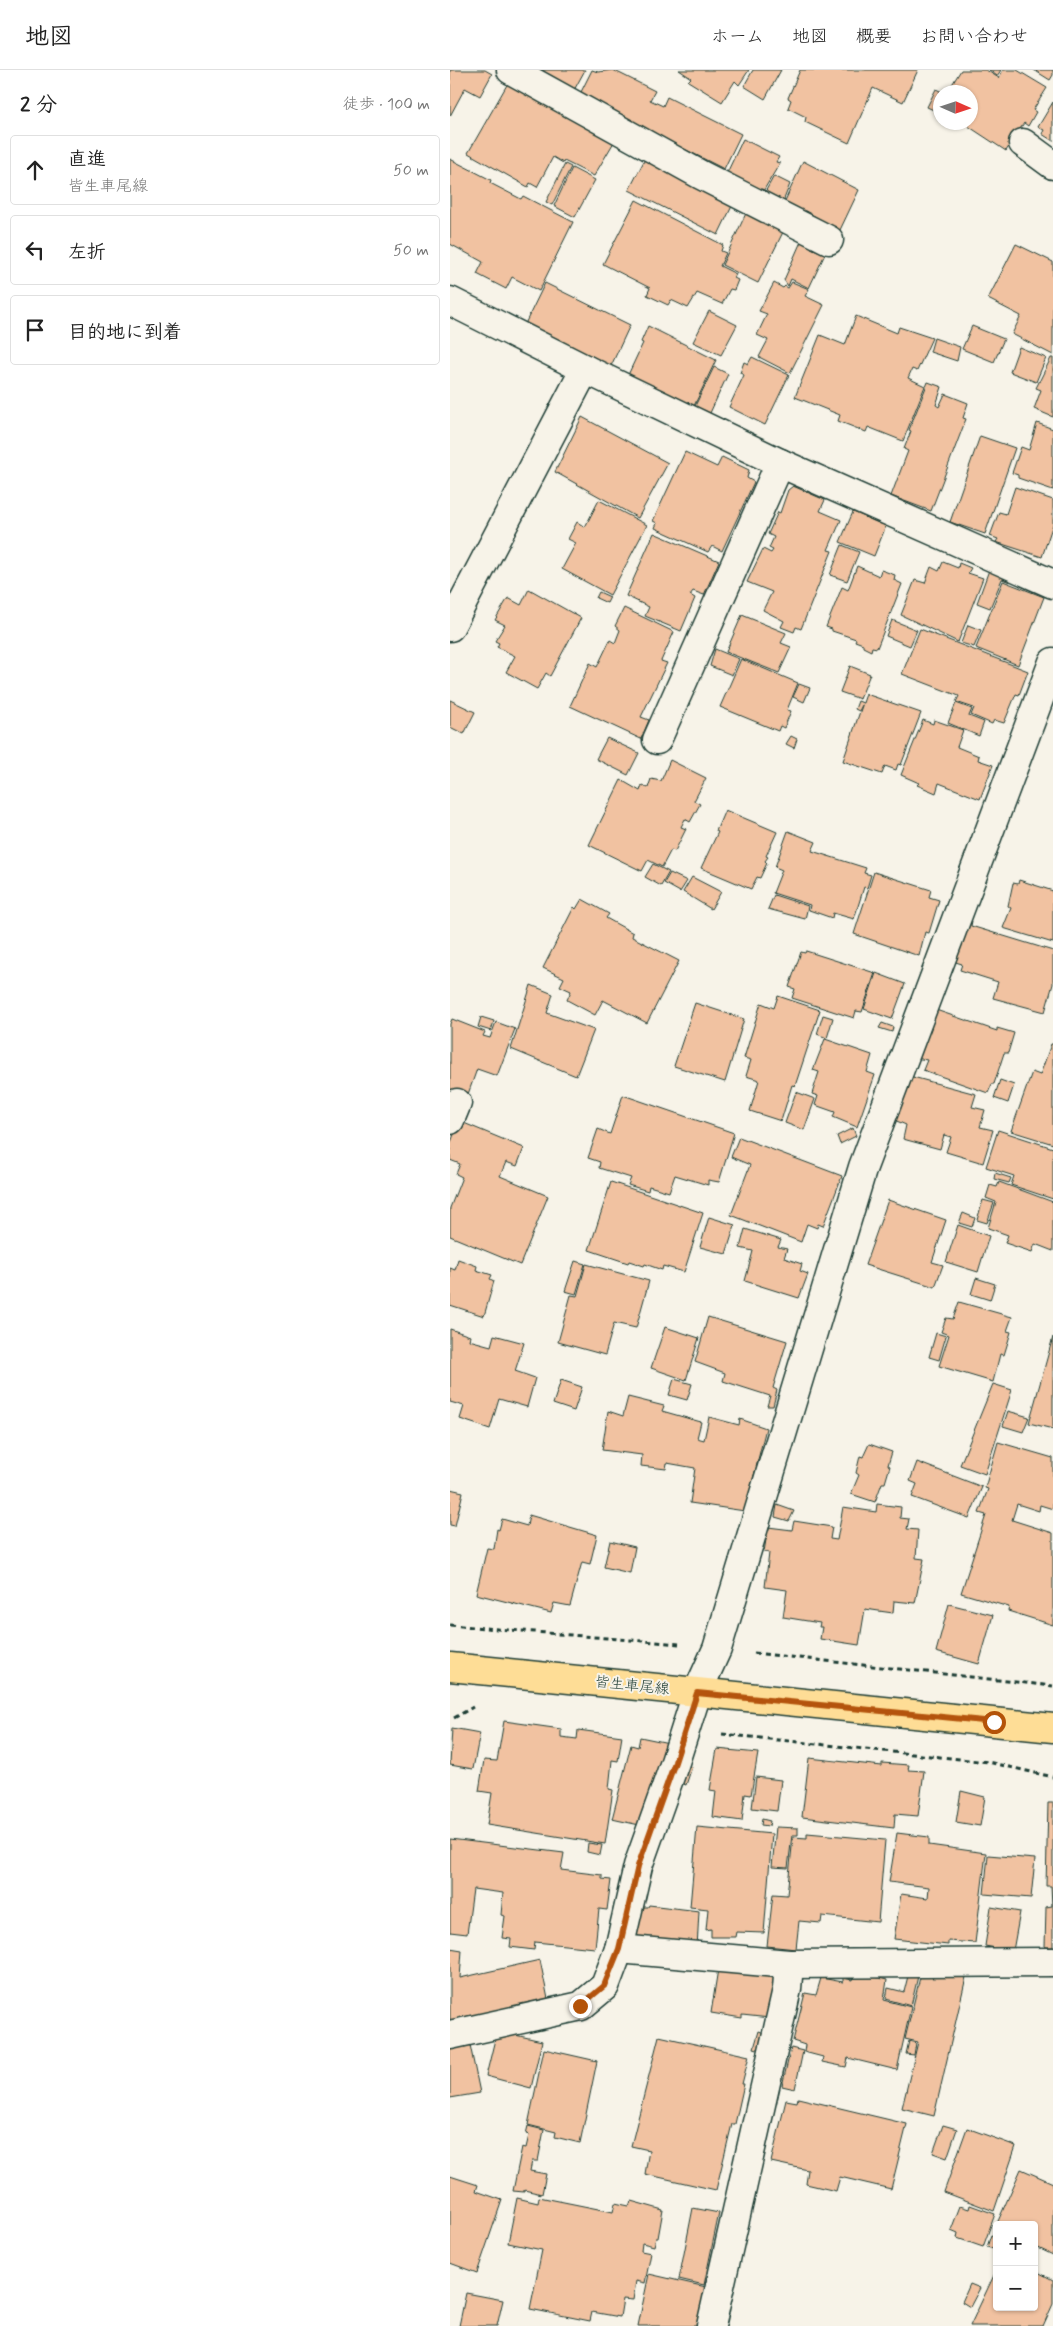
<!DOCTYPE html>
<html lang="ja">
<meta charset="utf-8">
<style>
body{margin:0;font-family:Mynerve,"Klee One",sans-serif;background:#f6f6f6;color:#222}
.controls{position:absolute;right:15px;bottom:15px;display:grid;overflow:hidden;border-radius:5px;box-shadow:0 1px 4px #0004}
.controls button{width:45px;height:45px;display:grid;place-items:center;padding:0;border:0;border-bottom:1px solid #e0e0e0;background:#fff;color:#222;font:25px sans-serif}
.compass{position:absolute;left:483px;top:15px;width:45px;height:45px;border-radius:50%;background:#fff;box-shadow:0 1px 4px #0004;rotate:93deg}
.stop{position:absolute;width:15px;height:15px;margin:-11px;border:4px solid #b45309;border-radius:50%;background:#fff}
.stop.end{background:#b45309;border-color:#fff;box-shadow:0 1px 5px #0008}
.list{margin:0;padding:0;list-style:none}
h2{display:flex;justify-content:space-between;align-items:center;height:65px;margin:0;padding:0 20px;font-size:21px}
h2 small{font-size:16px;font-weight:400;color:#767676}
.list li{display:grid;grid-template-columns:32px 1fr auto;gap:15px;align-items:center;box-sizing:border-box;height:70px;margin:0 10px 10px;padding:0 10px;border:1px solid #e0e0e0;border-radius:5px}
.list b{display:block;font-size:19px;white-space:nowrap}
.list p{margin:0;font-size:16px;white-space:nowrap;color:#767676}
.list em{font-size:16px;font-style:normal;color:#767676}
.icon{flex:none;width:28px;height:28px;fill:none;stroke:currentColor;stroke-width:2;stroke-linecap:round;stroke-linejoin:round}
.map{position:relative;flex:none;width:603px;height:2256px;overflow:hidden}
header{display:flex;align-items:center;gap:30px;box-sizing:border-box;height:70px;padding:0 25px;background:#fff;border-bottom:1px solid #e0e0e0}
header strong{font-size:24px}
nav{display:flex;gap:28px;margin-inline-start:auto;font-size:18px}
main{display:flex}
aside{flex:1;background:#fff}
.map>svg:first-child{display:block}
</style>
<header>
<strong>地図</strong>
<nav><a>ホーム</a><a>地図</a><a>概要</a><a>お問い合わせ</a></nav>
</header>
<main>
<aside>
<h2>2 分<small>徒歩 · 100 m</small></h2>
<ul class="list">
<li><svg class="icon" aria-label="ahead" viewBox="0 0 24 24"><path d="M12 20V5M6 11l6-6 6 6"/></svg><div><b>直進</b><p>皆生車尾線</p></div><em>50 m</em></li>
<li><svg class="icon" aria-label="left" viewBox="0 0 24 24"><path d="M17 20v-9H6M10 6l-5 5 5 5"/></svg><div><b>左折</b></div><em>50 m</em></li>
<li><svg class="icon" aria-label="arrive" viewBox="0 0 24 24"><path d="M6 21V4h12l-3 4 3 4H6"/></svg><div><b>目的地に到着</b></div></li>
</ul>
</aside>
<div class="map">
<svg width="603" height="2256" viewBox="0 0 603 2256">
<rect width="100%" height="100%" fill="#f7f3e8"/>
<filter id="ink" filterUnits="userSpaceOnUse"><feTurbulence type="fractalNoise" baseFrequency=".02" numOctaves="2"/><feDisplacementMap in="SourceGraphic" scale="10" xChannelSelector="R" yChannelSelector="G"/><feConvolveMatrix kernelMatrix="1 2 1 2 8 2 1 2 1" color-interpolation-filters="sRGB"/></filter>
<g filter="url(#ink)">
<g fill="#f1c2a1" stroke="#1f3d34">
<polygon points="0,0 35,0 42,4 30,26 15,18 0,46"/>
<polygon points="84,0 135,0 123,22"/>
<polygon points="142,0 148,2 163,0 205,21 200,30 213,36 217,27 291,64 274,99 129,26"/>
<polygon points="229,0 299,0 289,15 285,11 272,32 238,11 241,8"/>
<polygon points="303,0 331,0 315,29 294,16"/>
<polygon points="350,0 468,0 453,32 423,18 399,73 355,52 356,47 338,38 341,30 338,28"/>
<polygon points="511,0 536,0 549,8 553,0 567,0 597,18 583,40 586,42 578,56 574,53 556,81 518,56 527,39 520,34 520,22 501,22 498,21"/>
<polygon points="539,0 551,0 547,6"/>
<polygon points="584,0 603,0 603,5 600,10"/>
<polygon points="58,13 164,72 144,106 114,91 113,93 103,87 87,117 80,113 78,117 18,83"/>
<polygon points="486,19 492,22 490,22 490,43 477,37"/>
<polygon points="603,32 603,71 592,64 594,60 588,57"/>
<polygon points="520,36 525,40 520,47"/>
<polygon points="293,69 329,87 326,92 330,93 312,123 276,105"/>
<polygon points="0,89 41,110 40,113 71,129 73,126 123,152 89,221 62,207 56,219 27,204 33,192 0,174"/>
<polygon points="195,89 283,134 268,165 179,120"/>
<polygon points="353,91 409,120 390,160 364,151 366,147 355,141 353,145 336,136 337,132 335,131"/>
<polygon points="115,94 121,97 102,135 96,132"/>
<polygon points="122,98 145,110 125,147 104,136"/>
<polygon points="324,106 340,114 332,134 314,124"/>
<polygon points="186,130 273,175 271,181 276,183 270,196 286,204 284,208 288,210 284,220 280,219 272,234 247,223 238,238 221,230 218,235 197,225 200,218 153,194"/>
<polygon points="298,139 335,158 308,213 272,195"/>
<polygon points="353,167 364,172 361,178 375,184 359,218 341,209 338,216 334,210"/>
<polygon points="566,174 603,192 603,285 562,264 571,246 538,229"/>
<polygon points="342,212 359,219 355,226 374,235 340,303 309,287 318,270 307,265 317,244 309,241 324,213 333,218 335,216 338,218"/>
<polygon points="95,213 180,255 161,296 75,254"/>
<polygon points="259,241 287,255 271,285 243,272"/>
<polygon points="406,246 447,263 449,257 482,268 467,301 462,299 458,308 475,316 453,371 418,357 416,362 388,351 390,345 345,327 370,265 395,275"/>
<polygon points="198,256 266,290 244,336 178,305 193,273 191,272"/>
<polygon points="522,256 554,269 544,292 512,279"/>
<polygon points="484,268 510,277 507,291 480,282"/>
<polygon points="569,277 596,288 586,312 560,302"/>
<polygon points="302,287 339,305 315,355 279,337 294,305 290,303 294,292 298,294"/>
<polygon points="601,288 603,288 603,347 584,339 591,320 586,318"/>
<polygon points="264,297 278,304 260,343 245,336"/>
<polygon points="478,312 492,317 486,335 489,337 495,324 518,333 513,348 516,349 481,441 441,426 458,381 454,379 461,361 459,360"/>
<polygon points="132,347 218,393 188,448 105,402"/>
<polygon points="587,353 603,359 603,420 568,408 568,405 562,403 571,377 579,380"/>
<polygon points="530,366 565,378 535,464 500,452"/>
<polygon points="235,382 267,397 272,387 299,400 297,408 304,412 272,481 262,476 258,482 205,458 207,453 203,451"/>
<polygon points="343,416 375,430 370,441 391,450 378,480 382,481 351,559 346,557 344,562 331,557 334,551 313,540 322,522 297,512 313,479 321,483 323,480 319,478 324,467 318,464 328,442 330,443 338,420"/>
<polygon points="565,417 603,430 603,454 592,487 546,472 548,469 540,466 549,442 556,444"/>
<polygon points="149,430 197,455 160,525 112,499 126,473 118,469 127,452 135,457"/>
<polygon points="403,442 436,456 424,486 390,472"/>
<polygon points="204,463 269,491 254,525 243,521 240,525 245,528 231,561 195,546 199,537 176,526"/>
<polygon points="392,475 409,482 397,511 380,505"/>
<polygon points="493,492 508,498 509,493 521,498 518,503 533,508 508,572 451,545 465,510 475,513 481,497 489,501"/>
<polygon points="407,496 429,506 431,500 445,505 444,510 452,514 427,578 422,577 421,581 413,577 413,574 405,571 406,569 382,561 382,559 376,557 392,517 398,520"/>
<polygon points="539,500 562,509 560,512 552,509 540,538 527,533"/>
<polygon points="553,511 594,527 568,595 526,578"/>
<polygon points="79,519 131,548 100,606 96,603 87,619 56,602 65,586 47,577 49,573 45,571 55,555 45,550 58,528 71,535"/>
<polygon points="149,522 160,527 157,533 146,528"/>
<polygon points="174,538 224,562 211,591 217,593 191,647 199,650 191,669 120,636 140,593 147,597 160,570 165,573 170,560 165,556"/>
<polygon points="292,545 336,563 331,573 341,577 329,603 276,582"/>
<polygon points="442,550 467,560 460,576 436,566"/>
<polygon points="518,555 531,560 524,577 511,573"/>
<polygon points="470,559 578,601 569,625 566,624 554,653 544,650 542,654 521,645 524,638 506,632 509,626 452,604"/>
<polygon points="265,579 289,589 282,605 260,596"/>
<polygon points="291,589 348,613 337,640 341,641 334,658 330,656 328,661 270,637"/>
<polygon points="400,596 420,604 410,629 390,622"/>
<polygon points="349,614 360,618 354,632 343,627"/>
<polygon points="416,624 471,643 451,695 448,694 446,700 435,696 432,704 393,691"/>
<polygon points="0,630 25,642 14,664 0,657"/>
<polygon points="408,631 413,633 409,641 405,639"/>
<polygon points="506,633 522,639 519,646 534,652 529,666 498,653"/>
<polygon points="473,650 483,654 484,650 513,660 507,677 529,686 528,690 543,695 530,729 489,713 486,723 467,715 469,713 451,705"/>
<polygon points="341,666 347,669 344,678 336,674"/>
<polygon points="157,668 189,683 178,705 146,689"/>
<polygon points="220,690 256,708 244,731 250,734 240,752 235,749 231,757 236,759 225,781 221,780 212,797 198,790 192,801 139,775 171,710 190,721 192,715 198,718 201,709 211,711"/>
<polygon points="275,740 327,762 316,786 318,787 315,791 317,793 310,808 307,807 301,819 251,798 268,762 266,761"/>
<polygon points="338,761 366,772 362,781 416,798 414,803 421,805 417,818 414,817 404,849 383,843 382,848 359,840 360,835 323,823 332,800 325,797"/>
<polygon points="203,794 219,802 211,816 195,807"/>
<polygon points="424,802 481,820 479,827 489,830 479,863 475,862 469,886 404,864"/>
<polygon points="220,803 237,811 230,822 214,813"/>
<polygon points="242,807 271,822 261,839 233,822"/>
<polygon points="569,810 603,821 603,873 553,858 561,838 558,836 563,813 568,814"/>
<polygon points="324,825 358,836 355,849 318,839"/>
<polygon points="132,829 159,844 156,848 183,863 182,867 229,891 197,953 153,930 145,945 117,930 121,921 110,916 114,908 93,898 124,837 126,839"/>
<polygon points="513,848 522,851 521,856 603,881 603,914 595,942 543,928 548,912 510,900 512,894 499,890"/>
<polygon points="356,881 425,903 412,942 406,941 404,948 342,928 345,919 339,917 351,882 355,883"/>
<polygon points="426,903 455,914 442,949 414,939"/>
<polygon points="81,915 103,924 97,943 144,960 126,1006 61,979"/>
<polygon points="328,926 370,940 345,1016 342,1015 331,1051 300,1041 309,1010 296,1006 301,990 294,988 311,933 324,938"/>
<polygon points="245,933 294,949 275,1012 224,996"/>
<polygon points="480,938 547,961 547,958 564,963 558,983 554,983 544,1014 542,1014 538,1023 473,1000 477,990 465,988"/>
<polygon points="373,945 383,948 377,968 367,964"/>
<polygon points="31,947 44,951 41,961 28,957"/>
<polygon points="2,949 35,962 33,966 40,968 46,952 65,959 47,1006 27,999 17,1027 0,1024 0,954"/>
<polygon points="432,953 443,957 442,962 429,958"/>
<polygon points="375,969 422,985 417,1002 425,1005 407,1057 383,1047 385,1042 365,1035 368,1026 362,1024 369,1002 363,1000"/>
<polygon points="601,974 603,974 603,1074 561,1061 582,1002 590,1005"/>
<polygon points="459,1006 526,1024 522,1037 535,1040 530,1057 543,1060 533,1093 496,1082 501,1067 494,1065 490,1079 453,1069 456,1055 442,1049"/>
<polygon points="550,1010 564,1015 558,1033 544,1028"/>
<polygon points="346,1022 365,1029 354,1060 335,1053"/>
<polygon points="173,1025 284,1063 269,1112 258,1110 258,1115 225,1105 219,1122 199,1116 198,1121 178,1115 181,1108 149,1098 150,1092 138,1088 148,1059 160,1064"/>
<polygon points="9,1051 74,1078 67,1096 56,1092 50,1106 98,1126 70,1195 0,1166 0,1138 12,1107 6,1104 10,1094 0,1090 0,1075"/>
<polygon points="403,1058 406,1066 390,1074 387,1066"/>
<polygon points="548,1060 603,1078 603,1129 561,1115 564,1106 536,1097"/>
<polygon points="289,1067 392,1106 373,1156 368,1154 367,1158 357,1154 351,1172 281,1145 300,1095 281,1087"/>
<polygon points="545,1103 561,1108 559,1113 544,1109"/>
<polygon points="161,1112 253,1143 234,1202 213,1196 212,1200 195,1194 194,1196 179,1191 178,1193 139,1180"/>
<polygon points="549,1112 603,1132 603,1181 585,1174 582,1182 555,1173 558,1165 538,1158 546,1132 536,1128 540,1115 547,1117"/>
<polygon points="438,1130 496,1150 482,1192 493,1195 485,1217 415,1195"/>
<polygon points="533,1130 544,1133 537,1153 527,1150"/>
<polygon points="513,1143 525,1148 522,1157 509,1153"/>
<polygon points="259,1147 285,1155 276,1184 250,1177"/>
<polygon points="508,1155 539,1166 528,1202 496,1192"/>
<polygon points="295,1159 331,1170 328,1177 337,1179 334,1188 352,1194 350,1201 358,1204 349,1228 295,1211 303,1181 290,1178"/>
<polygon points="8,1189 27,1196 26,1200 42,1205 40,1209 44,1211 34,1246 0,1235 0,1198 5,1200"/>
<polygon points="125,1191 135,1194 126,1224 115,1221"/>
<polygon points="136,1194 199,1211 186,1258 164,1253 155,1285 108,1272 121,1225 127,1226"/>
<polygon points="526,1208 545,1214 540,1230 521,1224"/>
<polygon points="509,1232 562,1247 557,1261 561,1262 554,1285 550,1284 543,1312 489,1296 499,1265 491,1262 496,1248 503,1249"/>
<polygon points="258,1247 337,1271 323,1318 327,1320 323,1336 317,1336 320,1326 273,1311 275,1303 245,1292"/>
<polygon points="215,1257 249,1268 236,1310 201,1298"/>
<polygon points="0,1259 20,1266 19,1270 41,1276 44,1265 74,1273 65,1301 85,1308 77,1337 49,1329 40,1359 10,1349 14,1336 0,1332"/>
<polygon points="486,1263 496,1266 489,1290 479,1287"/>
<polygon points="603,1267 603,1359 579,1353"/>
<polygon points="224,1309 242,1314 237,1330 219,1325"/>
<polygon points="111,1310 132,1317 124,1341 103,1334"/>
<polygon points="543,1314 562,1320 535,1404 510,1395"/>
<polygon points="178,1327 214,1336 212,1341 251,1352 247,1368 254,1370 259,1347 289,1355 290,1349 316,1358 295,1441 240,1433 245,1398 217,1393 216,1399 191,1396 192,1385 152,1380 158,1341 173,1346"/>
<polygon points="558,1341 579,1347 573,1362 553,1356"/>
<polygon points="548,1372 603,1388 603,1439 590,1435 589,1441 567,1434 562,1450 603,1463 603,1555 558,1541 559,1537 511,1523 536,1445 529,1443 538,1419 535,1418"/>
<polygon points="419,1374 442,1382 438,1395 440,1396 435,1413 432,1413 425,1432 401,1424 409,1405 406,1403 410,1386 413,1387"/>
<polygon points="467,1392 532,1417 519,1448 462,1427 467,1414 460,1411"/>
<polygon points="0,1419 13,1422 5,1456 0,1455"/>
<polygon points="427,1434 451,1437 450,1448 459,1449 457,1459 468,1460 466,1488 474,1489 465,1533 444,1531 443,1543 415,1539 409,1575 370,1569 372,1557 369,1557 370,1553 333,1547 337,1520 315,1517 319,1483 314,1482 318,1457 342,1460 344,1451 382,1457 380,1469 387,1470 393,1437 426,1442"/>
<polygon points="327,1435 344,1441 339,1451 325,1447"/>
<polygon points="79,1445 147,1465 140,1494 132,1492 120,1536 104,1533 101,1543 26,1524 37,1478 44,1479 47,1459 49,1460 52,1449 77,1456"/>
<polygon points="160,1471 185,1477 180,1503 154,1497"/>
<polygon points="499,1534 543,1545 529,1594 486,1582"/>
<polygon points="54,1651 111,1659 111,1667 127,1669 128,1660 172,1666 168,1691 162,1690 159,1719 163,1720 155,1774 37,1755 42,1723 29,1721 34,1690 47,1691"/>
<polygon points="2,1658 30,1663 23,1699 0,1695"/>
<polygon points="190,1667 219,1673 194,1756 162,1749 181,1675 188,1677"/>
<polygon points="267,1679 308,1683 301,1725 295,1724 292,1751 263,1747 266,1721 260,1720"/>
<polygon points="359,1688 432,1696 432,1693 459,1695 458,1700 474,1701 468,1746 445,1744 444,1758 352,1747"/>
<polygon points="234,1695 242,1697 236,1715 228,1712"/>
<polygon points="306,1707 331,1710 327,1741 302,1738"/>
<polygon points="511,1721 535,1727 530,1756 506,1752"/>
<polygon points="598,1733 603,1733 603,1877 595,1877 596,1837 602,1836 601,1816 596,1816"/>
<polygon points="312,1749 320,1751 319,1756 311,1755"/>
<polygon points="247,1757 322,1764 314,1863 286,1862 285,1867 261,1867 261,1859 256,1860 258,1839 240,1837"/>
<polygon points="326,1757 348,1758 348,1765 342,1765 338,1798 322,1797"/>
<polygon points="357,1763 435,1770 428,1852 372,1846 371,1853 349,1851 346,1879 317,1876 323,1824 337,1825 343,1767 357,1768"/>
<polygon points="447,1763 479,1767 479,1775 536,1783 525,1873 498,1871 498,1875 444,1869 451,1824 478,1828 479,1817 439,1812"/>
<polygon points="0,1769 114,1783 111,1800 152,1805 152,1809 161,1810 157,1840 149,1839 145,1878 85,1872 84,1880 60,1877 61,1869 52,1868 55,1846 51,1845 53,1823 23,1819 17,1864 0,1862"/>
<polygon points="138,1773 152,1775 150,1785 137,1782"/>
<polygon points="538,1785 585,1789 581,1828 534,1824"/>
<polygon points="199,1835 249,1841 247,1878 182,1873 185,1837 198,1837"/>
<polygon points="541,1837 570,1842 563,1881 535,1876"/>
<polygon points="0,1878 12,1880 10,1908 90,1890 99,1934 0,1955"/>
<polygon points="268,1899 327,1907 320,1948 292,1945 292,1948 261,1943"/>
<polygon points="472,1899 516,1907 484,2046 452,2038 468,1972 455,1969"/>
<polygon points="404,1902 437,1910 434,1930 461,1937 447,2000 398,1988 396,1997 372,1992 373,1987 354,1982 355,1975 343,1971 355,1923 366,1925 371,1908 393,1912 393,1908 402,1910"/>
<polygon points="458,1906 468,1906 461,1936 436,1929 438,1918 454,1922"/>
<polygon points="47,1961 92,1971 81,2018 36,2006"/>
<polygon points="309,1961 314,1963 311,1980 304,1978"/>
<polygon points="209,1966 299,1986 292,2014 294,2014 285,2054 282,2054 266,2120 195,2104 199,2080 181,2076"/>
<polygon points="19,1970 30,2023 0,2028 0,1973"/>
<polygon points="459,1971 466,1973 464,1985 456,1984"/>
<polygon points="341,1978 353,1981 345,2019 332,2016"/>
<polygon points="94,1979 147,1991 130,2073 105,2067 106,2062 78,2055"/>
<polygon points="348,2028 457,2054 441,2119 390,2107 386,2121 356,2114 358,2100 321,2092 336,2030 347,2032"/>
<polygon points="493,2055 507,2059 497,2088 483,2083"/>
<polygon points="78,2056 94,2060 88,2091 82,2091 80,2101 96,2104 92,2124 74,2120 74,2122 63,2121 72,2077 76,2078 79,2065 76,2064"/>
<polygon points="517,2058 566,2076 544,2141 494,2122"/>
<polygon points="571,2099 603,2113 603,2185 584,2176 584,2155 547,2155 547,2159 545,2158"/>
<polygon points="0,2106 28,2115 26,2121 52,2130 27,2203 0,2193"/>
<polygon points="89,2127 163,2142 165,2133 179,2136 181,2131 213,2140 208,2168 206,2168 204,2176 192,2173 191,2181 201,2183 195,2213 186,2211 183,2230 173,2229 170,2247 142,2242 140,2251 80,2239 92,2180 58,2173 67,2128 88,2133"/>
<polygon points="520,2135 545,2144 533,2177 507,2168 508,2163 501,2160 510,2136 519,2139"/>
<polygon points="243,2138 269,2143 254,2215 229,2209"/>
<polygon points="541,2165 547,2167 543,2179 537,2177"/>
<polygon points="547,2199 547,2237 584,2237 584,2200 603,2210 603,2234 593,2256 520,2256"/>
<polygon points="199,2204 256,2217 248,2256 188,2256"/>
<polygon points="520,2214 530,2218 520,2237 512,2232"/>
<polygon points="16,2223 53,2230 47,2256 9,2256"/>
</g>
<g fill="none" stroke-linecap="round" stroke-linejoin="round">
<g stroke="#1f3d34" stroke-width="31">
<g id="minor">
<polyline points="61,0 251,105 379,170"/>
<polyline points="573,73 603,95"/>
<polyline points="0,231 135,299 330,393 603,514"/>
<polyline points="0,557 135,299"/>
<polyline points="207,670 330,393"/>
<polyline points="0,1050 7,1033"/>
<polyline points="169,1879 339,1894 603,1892"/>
<polyline points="0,1965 131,1936 155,1916 169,1879 188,1796 225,1692 247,1623 267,1579 413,1097 603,592"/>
<polyline points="261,2256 337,1919 339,1894"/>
</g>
</g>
<g stroke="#1f3d34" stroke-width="31">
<polyline id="major" points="0,1597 603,1658"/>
</g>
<g stroke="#1f3d34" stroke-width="3" stroke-dasharray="5 4" stroke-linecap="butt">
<polyline points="0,1555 229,1574"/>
<polyline points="304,1583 603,1616"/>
<polyline points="4,1648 23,1637"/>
<polyline points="272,1664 538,1692 603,1707"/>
</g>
<use href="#minor" stroke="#f7f3e8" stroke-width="28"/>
<use href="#major" stroke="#fedd96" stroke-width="28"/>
</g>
</g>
<g fill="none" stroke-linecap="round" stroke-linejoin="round" filter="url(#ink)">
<polyline stroke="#b45309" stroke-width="6" points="130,1936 154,1916 169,1879 188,1796 225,1692 247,1623 544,1652"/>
</g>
<g text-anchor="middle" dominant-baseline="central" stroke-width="4" stroke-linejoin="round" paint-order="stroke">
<g font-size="15" fill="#1f3d34" stroke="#f7f3e8">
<text transform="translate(182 1616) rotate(6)">皆生車尾線</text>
</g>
</g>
</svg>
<div class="controls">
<button>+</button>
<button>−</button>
</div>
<svg class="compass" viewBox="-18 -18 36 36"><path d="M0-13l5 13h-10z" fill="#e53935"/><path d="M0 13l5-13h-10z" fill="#767676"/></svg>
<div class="stop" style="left:544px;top:1652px"></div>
<div class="stop end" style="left:130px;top:1936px"></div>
</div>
</main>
